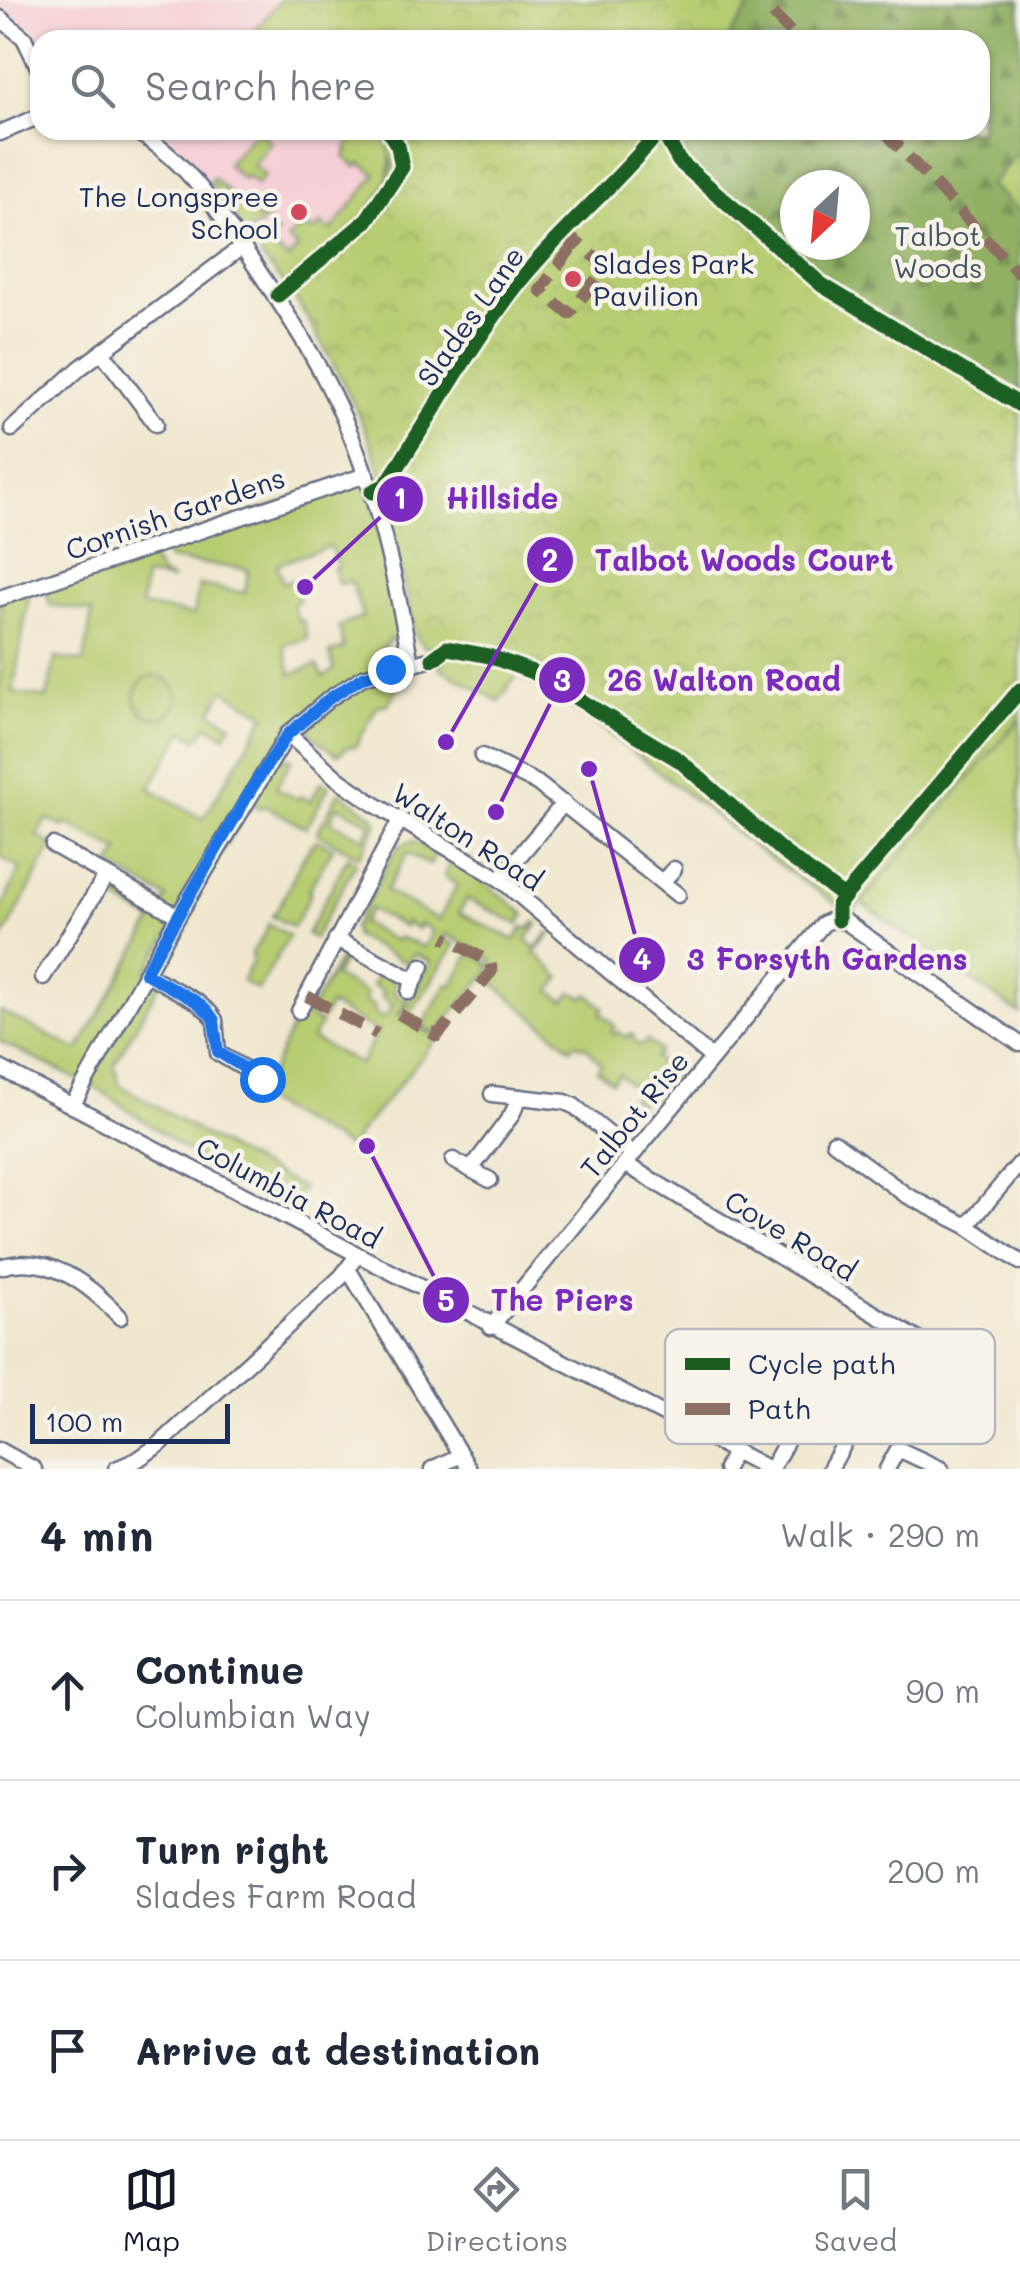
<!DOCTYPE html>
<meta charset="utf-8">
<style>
body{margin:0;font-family:Mali,sans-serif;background:#f6f6f7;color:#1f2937}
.compass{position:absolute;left:780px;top:170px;width:90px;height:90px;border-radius:50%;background:#fff;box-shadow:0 2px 8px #0004;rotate:206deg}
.scale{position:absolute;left:30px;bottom:25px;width:200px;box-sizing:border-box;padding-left:10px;border:5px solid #1b2f5e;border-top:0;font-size:28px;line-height:35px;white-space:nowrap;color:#1b2f5e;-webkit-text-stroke:8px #f7f3e8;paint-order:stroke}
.stop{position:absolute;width:30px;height:30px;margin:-22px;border:8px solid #1a73e8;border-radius:50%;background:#fff}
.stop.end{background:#1a73e8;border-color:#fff;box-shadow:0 2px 10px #0008}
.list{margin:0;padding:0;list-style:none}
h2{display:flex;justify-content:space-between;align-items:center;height:130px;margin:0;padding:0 40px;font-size:42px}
h2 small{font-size:32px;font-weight:400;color:#747a83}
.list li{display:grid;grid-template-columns:65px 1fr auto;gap:30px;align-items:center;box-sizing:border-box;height:180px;padding:0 40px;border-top:2px solid #e0e1e3}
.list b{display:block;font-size:38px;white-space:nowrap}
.list p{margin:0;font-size:32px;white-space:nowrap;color:#747a83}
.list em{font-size:32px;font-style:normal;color:#747a83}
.icon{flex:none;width:55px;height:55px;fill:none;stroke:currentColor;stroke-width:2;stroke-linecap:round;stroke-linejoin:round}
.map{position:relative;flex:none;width:1020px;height:1469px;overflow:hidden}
.search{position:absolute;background:#fff;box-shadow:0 2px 8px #0004;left:30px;right:30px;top:30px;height:110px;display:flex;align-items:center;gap:25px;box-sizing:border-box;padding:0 35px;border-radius:30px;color:#747a83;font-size:38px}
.sheet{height:670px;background:#fff}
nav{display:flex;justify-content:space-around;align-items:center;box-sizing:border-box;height:140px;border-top:2px solid #e0e1e3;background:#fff;font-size:28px;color:#747a83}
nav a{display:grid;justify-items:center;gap:5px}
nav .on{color:#111827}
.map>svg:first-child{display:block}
</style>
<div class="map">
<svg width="1020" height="1469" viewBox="0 0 1020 1469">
<defs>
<pattern id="forest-firs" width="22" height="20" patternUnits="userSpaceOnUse" patternTransform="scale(2.5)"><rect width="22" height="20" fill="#91b064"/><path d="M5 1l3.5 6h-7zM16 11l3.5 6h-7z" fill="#769056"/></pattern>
<pattern id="park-crowns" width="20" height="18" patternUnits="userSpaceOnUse" patternTransform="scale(2.5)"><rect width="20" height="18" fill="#b7cd72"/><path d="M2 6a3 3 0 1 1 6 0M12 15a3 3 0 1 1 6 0" fill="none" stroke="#9db065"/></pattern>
</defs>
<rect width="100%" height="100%" fill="#f7f3e8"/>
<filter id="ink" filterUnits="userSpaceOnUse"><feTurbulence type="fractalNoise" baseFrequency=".01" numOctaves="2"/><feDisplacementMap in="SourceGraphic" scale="20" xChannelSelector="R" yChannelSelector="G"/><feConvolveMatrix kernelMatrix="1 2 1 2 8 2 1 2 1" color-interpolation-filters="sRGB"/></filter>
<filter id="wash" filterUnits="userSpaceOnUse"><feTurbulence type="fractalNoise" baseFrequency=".0048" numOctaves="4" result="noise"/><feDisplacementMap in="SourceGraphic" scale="40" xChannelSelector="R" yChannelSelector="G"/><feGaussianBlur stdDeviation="2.25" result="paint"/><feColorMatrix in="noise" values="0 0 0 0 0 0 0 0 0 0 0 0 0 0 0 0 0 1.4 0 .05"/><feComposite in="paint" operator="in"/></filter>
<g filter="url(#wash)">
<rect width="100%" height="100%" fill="#f0e7ce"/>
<g fill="#f6cfd6">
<polygon points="0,0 280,0 247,40 40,40 40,71 36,61 0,18"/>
<polygon points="149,130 383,130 393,164 373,205 285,284 251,245 226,202 209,182"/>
</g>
<g fill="#b7cd72" stroke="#697e68" stroke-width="2.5" fill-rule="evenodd">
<polygon points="257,130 271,142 253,165 265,175 256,185 247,176 243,179 227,164"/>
<path d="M 348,130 L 383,130 C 417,193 328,251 285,284 L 261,257 L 263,245 L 275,231 L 278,233 L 269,244 L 288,259 L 298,248 L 287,239 L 299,229 L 316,230 L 321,224 L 331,231 L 376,175 L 361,163 L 357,167 L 344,157 L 348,152 L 346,149 L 356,137 Z"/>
<polygon points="1020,150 1020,212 989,185"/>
<polygon points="213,178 259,220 264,214 269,218 244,235 226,202 209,182"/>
<path d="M 366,475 L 406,638 L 389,640 L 380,651 L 386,670 L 411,664 L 388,704 L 377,706 L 356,746 L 347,747 L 338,755 L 312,736 L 305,717 L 146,972 L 161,982 L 114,1065 L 120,1085 L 233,1152 L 302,1188 L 291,1206 L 190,1153 L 100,1090 L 0,1042 L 0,1011 L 78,1050 L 153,921 L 107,894 L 115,881 L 162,906 L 167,898 L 111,866 L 119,851 L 66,823 L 63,827 L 47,819 L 37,836 L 53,845 L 0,944 L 0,912 L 20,868 L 0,857 L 0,598 L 30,588 L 13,693 L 47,698 L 55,658 L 84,662 L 92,612 L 50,605 L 44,584 L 145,549 L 161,575 L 173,580 L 145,576 L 141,606 L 194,615 L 199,585 L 245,593 L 248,569 L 169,560 L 159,545 ZM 330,546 L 338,567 L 333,569 L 338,584 L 351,581 L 363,617 L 339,627 L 344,648 L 330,653 L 334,670 L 323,677 L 317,665 L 291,674 L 284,645 L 308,639 L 303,620 L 298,621 L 292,604 L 300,601 L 292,580 L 283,583 L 277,564 ZM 224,690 L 266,715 L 203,819 L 150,788 L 183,731 L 198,739 L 207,725 L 225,736 L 232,724 L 211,712 Z"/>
<polygon points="1020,719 1020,1014 860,902"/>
<polygon points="277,757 292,759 276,788 298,799 301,796 311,801 321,782 329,786 306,828 266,806 260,808 249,802"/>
<path d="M 339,792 L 375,817 L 377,824 L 359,857 L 317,833 ZM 338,806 L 371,823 L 364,838 L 330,821 Z"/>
<path d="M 317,840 L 333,848 L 308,891 L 311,893 L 293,927 L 272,916 C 291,894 296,858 317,840 Z"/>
<path d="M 413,841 L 436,853 L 430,865 L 407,853 L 386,891 L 438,920 L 457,885 L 444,876 L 456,852 L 483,868 L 478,878 L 525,914 L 519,924 L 467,899 L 459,913 L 515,940 L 523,927 L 529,929 L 535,922 L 538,924 L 526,939 L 536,948 L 549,932 L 551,934 L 535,953 L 561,978 L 551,991 L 564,1001 L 572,992 L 584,998 L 588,994 L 604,1008 L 601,1013 L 615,1026 L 611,1032 L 615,1035 L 618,1031 L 626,1038 L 631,1033 L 634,1035 L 632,1038 L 641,1046 L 647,1040 L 660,1051 L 655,1058 L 682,1079 L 658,1107 L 645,1097 L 639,1105 L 631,1098 L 637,1091 L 619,1074 L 612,1082 L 597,1070 L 601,1064 L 585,1045 L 582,1047 L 576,1043 L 571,1048 L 488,979 L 494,971 L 491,959 L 446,934 L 443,939 L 455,945 L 408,1017 L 402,1014 L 431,962 L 415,954 L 408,962 L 404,962 L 355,936 L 353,928 L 398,846 ZM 370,909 L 404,927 L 406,923 L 417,929 L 421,924 L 433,931 L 424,947 L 398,937 L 395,941 L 362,923 Z"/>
<polygon points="348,857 356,863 314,938 307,934"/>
<polygon points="268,924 289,936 258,990 242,981 253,960 252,952 266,932"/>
<polygon points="470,953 488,963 490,971 435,1033 422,1026 447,984 452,986"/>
<polygon points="343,954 348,954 334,976 367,994 364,1001 375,1007 373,1012 385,1018 393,1004 381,997 383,991 372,985 379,971 395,981 394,993 407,1000 398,1016 438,1038 361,1130 350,1148 259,1099 299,1011 321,1023 312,1039 360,1064 377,1032 330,1005 323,1017 310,1010"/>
</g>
<path fill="url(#forest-firs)" stroke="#567061" stroke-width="2.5" fill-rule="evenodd" d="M 754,0 L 1020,0 L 1020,150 L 990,185 L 1020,212 L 1020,405 L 822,285 L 679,161 L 662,130 L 980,130 L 980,40 L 727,40 ZM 795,185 L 855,185 L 855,245 L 795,245 Z"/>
<g fill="url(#park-crowns)" stroke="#697e68" stroke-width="2.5">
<polygon points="280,0 754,0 727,40 247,40"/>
<path d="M 383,130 L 662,130 L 679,161 L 822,285 L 1020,405 L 1020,719 L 851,914 L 764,854 L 584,714 L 518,674 L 499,701 L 438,667 L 440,650 L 425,647 L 417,639 L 382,496 C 393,465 308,313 285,284 C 327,251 378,218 393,164 Z"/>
<circle cx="156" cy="697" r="21"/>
</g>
</g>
<g filter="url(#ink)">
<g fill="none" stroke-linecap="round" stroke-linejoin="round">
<g stroke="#666f85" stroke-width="19">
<g id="minor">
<polyline points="0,18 24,38 40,71"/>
<path d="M 132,130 C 179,153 213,202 241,245 C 272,291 304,337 329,387 C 373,474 394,569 411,664"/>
<polyline points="0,133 40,116"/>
<polyline points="102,352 156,424"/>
<polyline points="12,429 80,368 242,247"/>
<polyline points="0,598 366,475"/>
<polyline points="288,734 338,779 374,804 500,879 712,1058"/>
<polyline points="482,756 537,783 678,895"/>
<polyline points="53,845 178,916"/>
<polyline points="500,879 564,803"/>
<polyline points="662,882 674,869"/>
<polyline points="336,939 415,981"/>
<polyline points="145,973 197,1002 210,1013 215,1020 218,1053 262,1079"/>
<polyline points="43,977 106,876"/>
<polyline points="409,992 422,966"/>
<polyline points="299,1011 400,820"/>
<polyline points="0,1068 769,1469"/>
<polyline points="492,1094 565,1102 574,1106 633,1154"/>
<polyline points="72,1106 178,916 288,734 330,698 363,677 433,659"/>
<polyline points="834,1142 906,1195 967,1226"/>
<polyline points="453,1160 490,1180"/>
<polyline points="1020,1163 967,1226 1020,1262"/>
<polyline points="625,1164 932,1348"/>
<polyline points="471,1169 511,1116 520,1097"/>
<path d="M 0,1267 C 48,1252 89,1284 120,1317"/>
<polyline points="348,1269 469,1469"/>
<polyline points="491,1327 823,924 831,920 846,922 1020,1044"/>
<polyline points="0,1450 34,1469"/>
<polyline points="116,1469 137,1460 160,1444 341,1277 357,1256"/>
<polyline points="432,1469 461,1455"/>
<polyline points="726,1469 734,1451"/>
<polyline points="771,1469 807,1405 855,1428"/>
<polyline points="830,1469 845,1442"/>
<polyline points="887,1469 898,1449 941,1469"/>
</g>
</g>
<use href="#minor" stroke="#fff" stroke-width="14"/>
<g stroke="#8d6e63" stroke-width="12" stroke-dasharray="25 12" stroke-linecap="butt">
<polyline points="773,14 798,40"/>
<polyline points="883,130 1020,275"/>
<polyline points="562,231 607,266 569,314 540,290 576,242"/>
<polyline points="307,996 377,1034"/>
<polyline points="399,1014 437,1036 492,971 490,962 444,937"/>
</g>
<g stroke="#f7f3e8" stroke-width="21">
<g id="cycleway">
<polyline points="662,130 679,161 822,285 1020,405"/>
<polyline points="278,295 366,221 402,167 398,146 388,130"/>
<path d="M 372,492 L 386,485 C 430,418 470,345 520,281 C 563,227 617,184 660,130"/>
<polyline points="433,659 447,648 489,656 535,673 679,760 783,852 844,897"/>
<polyline points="838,920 838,905 844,897 1020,690"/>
</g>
</g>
<use href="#cycleway" stroke="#1b5e20" stroke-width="15"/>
</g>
</g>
<g fill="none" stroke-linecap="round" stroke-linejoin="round" filter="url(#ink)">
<polyline stroke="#1a73e8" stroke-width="12" points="262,1079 218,1052 214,1020 210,1014 197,1002 145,973 252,788 288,734 330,698 363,677 390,669"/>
</g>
<g fill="#d1495b" stroke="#f7f3e8" stroke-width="4">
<circle cx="299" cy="212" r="10"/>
<circle cx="573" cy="279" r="10"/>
</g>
<g text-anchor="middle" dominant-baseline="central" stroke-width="9" stroke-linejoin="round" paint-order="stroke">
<g font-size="28" fill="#1b2f5e" stroke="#f7f3e8" text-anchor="end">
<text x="279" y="196">The Longspree<tspan x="279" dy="32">School</tspan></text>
<text x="593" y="263" text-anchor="start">Slades Park<tspan x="593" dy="32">Pavilion</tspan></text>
</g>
<g font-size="28" fill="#425663" stroke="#f7f3e8">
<text x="938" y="235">Talbot<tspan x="938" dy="32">Woods</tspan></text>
</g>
<g font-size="28" fill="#1b2f5e" stroke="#f7f3e8">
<text transform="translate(470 316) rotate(-55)">Slades Lane</text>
<text transform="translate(175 513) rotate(-19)">Cornish Gardens</text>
<text transform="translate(468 836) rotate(33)">Walton Road</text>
<text transform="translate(634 1114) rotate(-51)">Talbot Rise</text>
<text transform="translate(289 1192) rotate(28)">Columbia Road</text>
<text transform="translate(791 1235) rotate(31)">Cove Road</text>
</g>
</g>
<rect x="665" y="1329" width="330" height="115" rx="15" fill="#f7f3e8" stroke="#b5b8bf" stroke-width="2.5"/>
<rect x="685" y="1358" width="45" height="12" fill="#1b5e20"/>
<rect x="685" y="1403" width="45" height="12" fill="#8d6e63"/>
<g font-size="28" fill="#1b2f5e">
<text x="748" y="1374">Cycle path</text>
<text x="748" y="1419">Path</text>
</g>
<path fill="none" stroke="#7b2cbf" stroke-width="4" d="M305 587L400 499M446 742L550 560M496 812L562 680M589 769L642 960M367 1146L446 1300"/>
<g fill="#7b2cbf" stroke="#f7f3e8" stroke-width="4">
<circle cx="305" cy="587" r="10"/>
<circle cx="446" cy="742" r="10"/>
<circle cx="496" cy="812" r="10"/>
<circle cx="589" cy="769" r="10"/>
<circle cx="367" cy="1146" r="10"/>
<circle cx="400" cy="499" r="25"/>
<circle cx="550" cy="560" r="25"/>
<circle cx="562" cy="680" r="25"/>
<circle cx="642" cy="960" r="25"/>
<circle cx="446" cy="1300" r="25"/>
</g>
<g font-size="30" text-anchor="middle" font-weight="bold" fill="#fff">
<text x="400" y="509">1</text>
<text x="550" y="571">2</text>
<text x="562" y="691">3</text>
<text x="642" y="970">4</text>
<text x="446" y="1311">5</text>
</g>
<g font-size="30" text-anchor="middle" font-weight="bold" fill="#7b2cbf" stroke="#f7f3e8" stroke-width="9" stroke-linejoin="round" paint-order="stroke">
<text x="502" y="509">Hillside</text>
<text x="744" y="571">Talbot Woods Court</text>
<text x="724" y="691">26 Walton Road</text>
<text x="827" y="970">3 Forsyth Gardens</text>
<text x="562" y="1311">The Piers</text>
</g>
</svg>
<svg class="compass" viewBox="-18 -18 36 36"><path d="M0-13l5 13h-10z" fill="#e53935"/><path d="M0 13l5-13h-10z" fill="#747a83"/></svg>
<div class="scale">100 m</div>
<div class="stop" style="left:262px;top:1079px"></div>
<div class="stop end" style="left:390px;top:669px"></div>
<div class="search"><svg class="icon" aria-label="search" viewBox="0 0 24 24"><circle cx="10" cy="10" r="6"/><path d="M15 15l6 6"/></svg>Search here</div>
</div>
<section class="sheet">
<h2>4 min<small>Walk · 290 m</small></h2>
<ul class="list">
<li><svg class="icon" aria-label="ahead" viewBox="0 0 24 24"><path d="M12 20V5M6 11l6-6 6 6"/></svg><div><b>Continue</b><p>Columbian Way</p></div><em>90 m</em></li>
<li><svg class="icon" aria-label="right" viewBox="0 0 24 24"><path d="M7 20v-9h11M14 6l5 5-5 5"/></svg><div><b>Turn right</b><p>Slades Farm Road</p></div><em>200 m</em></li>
<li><svg class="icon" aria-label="arrive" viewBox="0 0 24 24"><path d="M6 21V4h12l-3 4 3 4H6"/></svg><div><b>Arrive at destination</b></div></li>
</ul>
</section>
<nav>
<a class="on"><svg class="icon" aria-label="map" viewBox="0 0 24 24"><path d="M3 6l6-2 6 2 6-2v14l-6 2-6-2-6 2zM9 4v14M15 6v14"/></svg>Map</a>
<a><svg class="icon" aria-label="directions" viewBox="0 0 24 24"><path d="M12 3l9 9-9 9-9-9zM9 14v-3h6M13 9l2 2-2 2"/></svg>Directions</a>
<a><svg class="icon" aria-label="saved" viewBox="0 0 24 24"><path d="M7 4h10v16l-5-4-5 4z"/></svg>Saved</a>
</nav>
